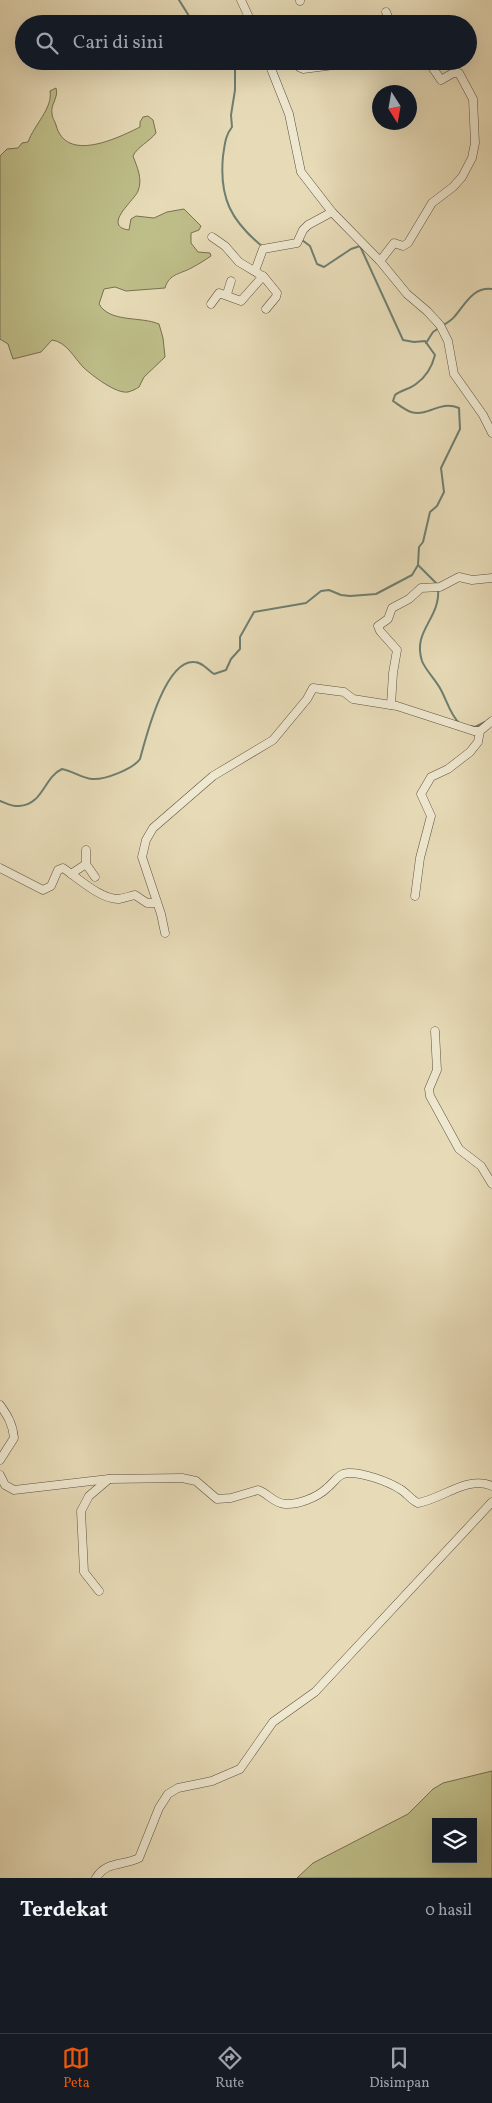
<!DOCTYPE html>
<html lang="id">
<style>
body{margin:0;font-family:Vollkorn,serif;background:#242831;color:#f1f3f6}
.controls{position:absolute;right:15px;bottom:15px;display:grid;overflow:hidden;border-radius:0px;box-shadow:0 5px 20px #0002}
.controls button{width:45px;height:45px;display:grid;place-items:center;padding:0;border:0;border-bottom:1px solid #363941;background:#171b24;color:#f1f3f6;font:25px sans-serif}
.compass{position:absolute;left:372px;top:85px;width:45px;height:45px;border-radius:50%;background:#171b24;box-shadow:0 5px 20px #0002;rotate:169deg}
.list{margin:0;padding:0;list-style:none}
h2{display:flex;justify-content:space-between;align-items:center;height:65px;margin:0;padding:0 20px;font-size:21px}
h2 small{font-size:16px;font-weight:400;color:#9ea1a6}
.icon{flex:none;width:28px;height:28px;fill:none;stroke:currentColor;stroke-width:2;stroke-linecap:round;stroke-linejoin:round}
.map{position:relative;flex:none;width:492px;height:1878px;overflow:hidden}
.search{position:absolute;background:#171b24;box-shadow:0 5px 20px #0002;left:15px;right:15px;top:15px;height:55px;display:flex;align-items:center;gap:12px;box-sizing:border-box;padding:0 18px;border-radius:28px;color:#9ea1a6;font-size:19px}
.sheet{height:155px;background:#171b24}
nav{display:flex;justify-content:space-around;align-items:center;box-sizing:border-box;height:70px;border-top:1px solid #363941;background:#171b24;font-size:14px;color:#9ea1a6}
nav a{display:grid;justify-items:center;gap:2px}
nav .on{color:#ea580c}
.map>svg:first-child{display:block}
</style>
<div class="map">
<svg width="492" height="1878" viewBox="0 0 492 1878">
<rect width="100%" height="100%" fill="#e7dbb7"/>
<filter id="stains"><feTurbulence type="fractalNoise" baseFrequency=".004" numOctaves="4"/><feColorMatrix values="0 0 0 0 .2 0 0 0 0 .09 0 0 0 0 .02 0 0 0 .5 -.17"/></filter>
<radialGradient id="worn" r=".72"><stop offset=".6" stop-color="#630" stop-opacity="0"/><stop offset="1" stop-color="#630" stop-opacity=".3"/></radialGradient>
<g fill="#bebe89" stroke="#787052" fill-rule="evenodd">
<path d="M 56,88 C 59,98 50,104 52,114 C 52,118 55,121 56,125 C 66,163 116,139 140,127 L 140,122 L 143,117 L 148,116 L 153,120 L 156,133 C 149,142 137,147 133,156 C 137,167 143,179 138,191 C 135,200 101,226 129,230 L 131,219 L 136,216 L 154,218 L 167,212 L 184,209 L 201,226 L 199,230 L 191,233 L 191,243 L 198,252 L 210,253 L 211,256 C 205,260 199,264 193,267 C 182,274 169,273 165,288 L 126,291 L 115,287 L 104,289 L 99,304 C 110,323 140,316 159,324 L 163,338 L 165,357 L 144,377 L 139,387 C 136,389 132,391 128,392 C 116,394 93,376 84,368 C 74,358 67,342 52,340 L 41,352 L 13,359 L 8,344 L 0,339 L 0,156 L 7,149 L 18,148 L 22,143 L 28,142 C 34,125 53,108 50,91 Z"/>
<path d="M 492,1771 L 492,1878 L 297,1878 L 313,1863 L 408,1814 L 433,1789 L 443,1783 ZM 436,1822 L 473,1822 L 473,1859 L 436,1859 Z"/>
</g>
<g fill="none" stroke-linecap="round" stroke-linejoin="round">
<g stroke="#6e7e71" stroke-width="2">
<polyline points="179,0 194,24"/>
<path d="M 235,61 L 235,90 L 231,115 L 232,127 C 225,136 225,144 223,156 C 219,198 231,221 263,247"/>
<path d="M 442,326 C 447,323 452,320 455,316 C 466,303 473,287 492,289"/>
<polyline points="426,343 433,332 439,328"/>
<polyline points="418,565 437,584"/>
<path d="M 438,588 C 441,619 412,630 422,661 C 426,671 436,680 441,690 C 447,701 450,714 459,723"/>
<polyline points="471,726 475,727 485,722"/>
<path d="M 0,801 C 6,803 13,807 19,806 C 43,805 44,777 62,769 C 73,771 81,778 92,779 C 105,780 133,769 140,759 C 146,737 165,660 194,662 C 203,662 207,670 214,674 L 226,670 L 231,659 L 240,649 L 240,637 L 254,612 L 306,603 L 321,591 L 329,590 L 341,595 L 350,596 L 376,594 L 412,575 L 418,565 L 419,547 L 423,542 L 430,512 L 437,506 L 444,492 L 441,468 L 460,429 L 459,408 C 439,400 429,417 411,412 C 405,410 399,405 393,401 L 395,395 C 401,390 410,389 416,384 C 426,377 432,367 435,355 L 425,341 L 414,342 L 403,340 L 360,246 L 351,249 L 324,267 L 317,264 L 310,246 L 302,240"/>
</g>
<g stroke="#5e5143" stroke-width="9">
<g id="street">
<polyline points="241,0 252,24"/>
<polyline points="300,0 300,1"/>
<polyline points="386,12 391,24"/>
<polyline points="268,61 289,114 301,172 332,212 380,261 407,294 427,311 440,325 448,341 454,374 483,415 492,433"/>
<polyline points="297,61 299,67 303,69 365,61"/>
<polyline points="212,237 225,246 239,262 264,277 277,293 276,297 266,309"/>
<polyline points="380,261 394,243 403,246 408,243 432,203 453,187 462,177 472,158 475,143 473,99 459,73 453,73 441,80 428,61"/>
<polyline points="255,271 263,249 297,243 303,230 308,225 332,212"/>
<polyline points="227,294 231,281"/>
<polyline points="211,304 219,293 241,301 263,276"/>
<polyline points="391,705 393,673 397,650 380,631 378,626 388,619 392,608 409,599 421,588 440,587 459,577 472,580 492,578"/>
<polyline points="86,850 86,864 95,877"/>
<path d="M 0,868 L 43,890 L 51,886 L 58,870 L 63,868 C 77,877 101,900 119,899 C 125,898 130,896 135,895 L 147,903 L 157,903"/>
<polyline points="71,874 86,864"/>
<polyline points="415,896 420,858 431,816 421,794 431,777 448,769 470,752 478,742 480,731"/>
<polyline points="165,933 161,914 142,857 146,840 153,828 213,776 273,740 307,699 313,688 344,692 353,699 397,706 474,731 480,731 492,721"/>
<polyline points="435,1031 437,1070 429,1089 430,1096 459,1149 481,1166 492,1184"/>
<path d="M 0,1405 C 8,1416 13,1425 14,1438 L 0,1460"/>
<path d="M 0,1475 L 5,1485 L 14,1490 L 109,1479 L 182,1478 L 196,1481 L 217,1499 L 231,1498 L 258,1490 C 268,1493 273,1503 285,1504 C 298,1505 318,1497 327,1488 C 335,1482 338,1473 349,1473 C 364,1473 387,1481 400,1489 C 407,1493 411,1500 418,1503 C 442,1499 468,1475 492,1486"/>
<polyline points="99,1591 84,1572 81,1511 89,1496 109,1479"/>
<path d="M 96,1878 C 106,1861 123,1866 139,1858 L 159,1808 L 168,1794 L 178,1788 L 212,1781 L 240,1769 L 273,1722 L 315,1692 L 492,1502"/>
</g>
</g>
<use href="#street" stroke="#efe8d0" stroke-width="8"/>
</g>
<rect width="100%" height="100%" filter="url(#stains)"/>
<rect width="100%" height="100%" fill="url(#worn)"/>
</svg>
<div class="controls">
<button><svg class="icon" aria-label="layers" viewBox="0 0 24 24"><path d="M12 4l9 5-9 5-9-5zM3 14l9 5 9-5"/></svg></button>
</div>
<svg class="compass" viewBox="-18 -18 36 36"><path d="M0-13l5 13h-10z" fill="#e53935"/><path d="M0 13l5-13h-10z" fill="#9ea1a6"/></svg>
<div class="search"><svg class="icon" aria-label="search" viewBox="0 0 24 24"><circle cx="10" cy="10" r="6"/><path d="M15 15l6 6"/></svg>Cari di sini</div>
</div>
<section class="sheet">
<h2>Terdekat<small>0 hasil</small></h2>
<ul class="list">
</ul>
</section>
<nav>
<a class="on"><svg class="icon" aria-label="map" viewBox="0 0 24 24"><path d="M3 6l6-2 6 2 6-2v14l-6 2-6-2-6 2zM9 4v14M15 6v14"/></svg>Peta</a>
<a><svg class="icon" aria-label="directions" viewBox="0 0 24 24"><path d="M12 3l9 9-9 9-9-9zM9 14v-3h6M13 9l2 2-2 2"/></svg>Rute</a>
<a><svg class="icon" aria-label="saved" viewBox="0 0 24 24"><path d="M7 4h10v16l-5-4-5 4z"/></svg>Disimpan</a>
</nav>
